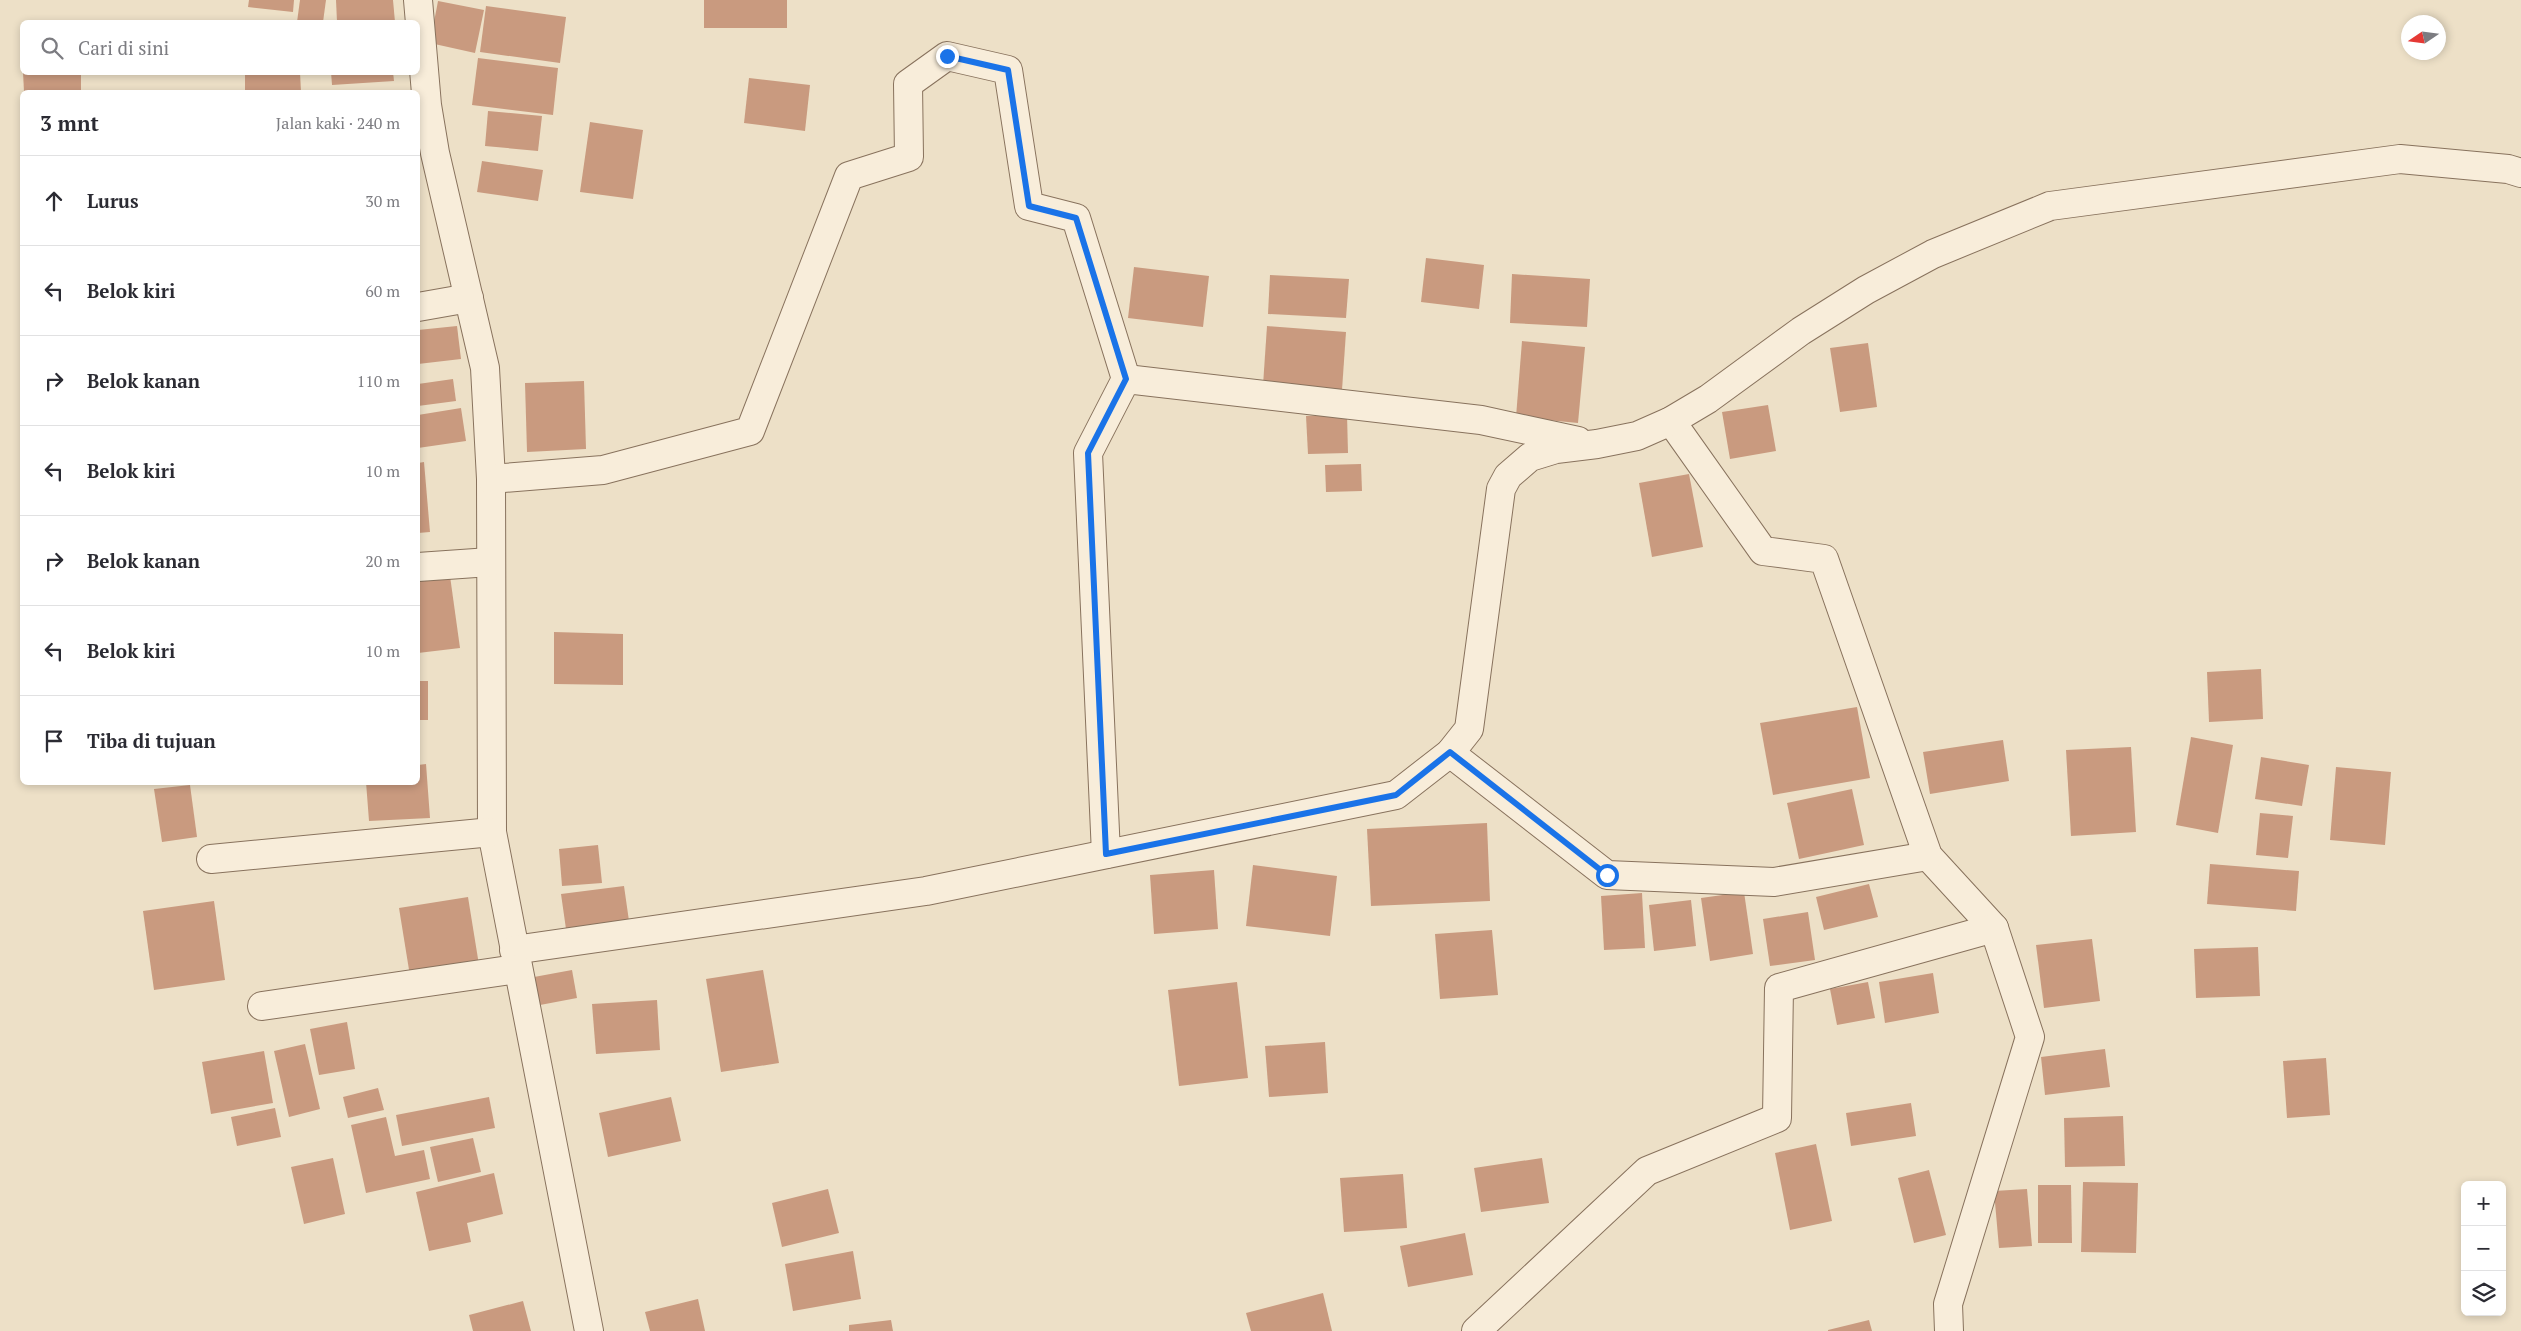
<!DOCTYPE html>
<html lang="id">
<meta charset="utf-8">
<style>
body{margin:0;font-family:"PT Serif",serif;background:#f7f7f7;color:#2b2b33}
.controls{position:absolute;right:15px;bottom:15px;display:grid;overflow:hidden;border-radius:8px;box-shadow:0 2px 8px #0003}
.controls button{width:45px;height:45px;display:grid;place-items:center;padding:0;border:0;border-bottom:1px solid #e1e1e2;background:#fff;color:#2b2b33;font:25px sans-serif}
.compass{position:absolute;left:2401px;top:15px;width:45px;height:45px;border-radius:50%;background:#fff;box-shadow:0 2px 8px #0003;rotate:257deg}
.stop{position:absolute;width:15px;height:15px;margin:-11px;border:4px solid #1a73e8;border-radius:50%;background:#fff}
.stop.end{background:#1a73e8;border-color:#fff;box-shadow:0 1px 5px #0008}
.list{margin:0;padding:0;list-style:none}
h2{display:flex;justify-content:space-between;align-items:center;height:65px;margin:0;padding:0 20px;font-size:21px}
h2 small{font-size:16px;font-weight:400;color:#7c7c81}
.list li{display:grid;grid-template-columns:32px 1fr auto;gap:15px;align-items:center;box-sizing:border-box;height:90px;padding:0 20px;border-top:1px solid #e1e1e2}
.list b{display:block;font-size:19px;white-space:nowrap}
.list em{font-size:16px;font-style:normal;color:#7c7c81}
.icon{flex:none;width:28px;height:28px;fill:none;stroke:currentColor;stroke-width:2;stroke-linecap:round;stroke-linejoin:round}
.map{position:relative;flex:none;width:2521px;height:1331px;overflow:hidden}
.search{position:absolute;background:#fff;box-shadow:0 2px 8px #0003;left:20px;top:20px;width:400px;height:55px;display:flex;align-items:center;gap:12px;box-sizing:border-box;padding:0 18px;border-radius:8px;color:#7c7c81;font-size:19px}
.panel{position:absolute;background:#fff;box-shadow:0 2px 8px #0003;left:20px;top:90px;width:400px;height:695px;border-radius:8px}
.map>svg:first-child{display:block}
</style>
<div class="map">
<svg width="2521" height="1331" viewBox="0 0 2521 1331">
<rect width="100%" height="100%" fill="#ede0c7"/>
<g fill="#c99a7f">
<polygon points="249,0 294,0 293,12 248,7"/>
<polygon points="300,0 326,0 323,22 297,22"/>
<polygon points="336,0 393,0 395,22 337,22"/>
<rect x="704" y="0" width="83" height="28"/>
<polygon points="438,1 484,10 475,53 430,43"/>
<polygon points="486,6 566,17 560,63 480,52"/>
<polygon points="478,58 558,68 553,115 472,105"/>
<polygon points="23,72 81,72 81,92 24,92"/>
<polygon points="245,72 300,72 301,92 245,92"/>
<polygon points="331,72 393,72 394,81 332,85"/>
<polygon points="749,78 810,85 805,131 744,123"/>
<polygon points="488,111 542,116 538,151 485,146"/>
<polygon points="590,122 643,130 633,199 580,192"/>
<polygon points="482,161 543,170 538,201 477,192"/>
<polygon points="1426,258 1484,265 1479,309 1421,302"/>
<polygon points="1134,267 1209,276 1203,327 1128,318"/>
<polygon points="1512,274 1590,279 1587,327 1510,323"/>
<polygon points="1270,275 1349,279 1346,318 1268,314"/>
<polygon points="457,326 461,359 418,364 418,330"/>
<polygon points="1267,326 1346,332 1342,390 1263,385"/>
<polygon points="1522,341 1585,347 1578,423 1516,417"/>
<polygon points="1868,343 1877,407 1840,412 1830,348"/>
<polygon points="453,379 456,401 418,406 418,384"/>
<polygon points="584,381 586,449 527,452 525,383"/>
<polygon points="1768,405 1776,451 1730,459 1722,412"/>
<polygon points="461,408 466,441 418,448 418,415"/>
<polygon points="1347,414 1348,453 1308,454 1306,416"/>
<polygon points="424,462 430,532 418,533 418,463"/>
<polygon points="1361,464 1362,491 1326,492 1325,465"/>
<polygon points="1689,474 1703,547 1652,557 1639,483"/>
<polygon points="450,576 460,648 418,653 418,580"/>
<polygon points="554,632 623,634 623,685 554,684"/>
<polygon points="2261,669 2263,719 2209,722 2207,672"/>
<rect x="418" y="681" width="10" height="39"/>
<polygon points="1857,707 1870,778 1773,795 1760,723"/>
<polygon points="2191,737 2233,745 2218,833 2176,825"/>
<polygon points="2003,740 2009,781 1930,794 1923,752"/>
<polygon points="2131,747 2136,832 2071,836 2066,750"/>
<polygon points="2261,757 2309,765 2302,806 2255,799"/>
<polygon points="426,764 430,818 369,821 366,782 418,782 418,765"/>
<polygon points="2336,767 2391,772 2385,845 2330,840"/>
<polygon points="190,785 197,837 162,842 154,789"/>
<polygon points="1852,789 1864,845 1799,859 1787,803"/>
<polygon points="2260,813 2293,816 2288,858 2256,855"/>
<polygon points="1487,823 1490,901 1371,906 1367,829"/>
<polygon points="598,845 602,883 562,886 559,849"/>
<polygon points="2210,864 2299,871 2296,911 2207,904"/>
<polygon points="1253,865 1337,876 1330,936 1246,926"/>
<polygon points="1214,870 1218,929 1154,934 1150,875"/>
<polygon points="1869,884 1878,917 1824,930 1816,897"/>
<polygon points="624,886 630,928 567,936 561,894"/>
<polygon points="1744,892 1753,954 1710,961 1701,898"/>
<polygon points="1642,893 1645,948 1604,950 1601,896"/>
<polygon points="468,897 479,965 410,976 399,908"/>
<polygon points="1691,900 1696,946 1654,951 1649,905"/>
<polygon points="214,901 225,980 154,990 143,911"/>
<polygon points="1808,912 1815,960 1770,966 1763,919"/>
<polygon points="1492,930 1498,995 1440,999 1435,934"/>
<polygon points="2092,939 2100,1001 2044,1008 2036,945"/>
<polygon points="2258,947 2260,996 2196,998 2194,949"/>
<polygon points="572,970 577,998 540,1005 534,977"/>
<polygon points="763,970 779,1063 721,1072 706,979"/>
<polygon points="1933,973 1939,1013 1885,1023 1879,982"/>
<polygon points="1237,982 1248,1078 1179,1086 1168,990"/>
<polygon points="1868,982 1875,1018 1837,1025 1830,989"/>
<polygon points="657,1000 660,1050 596,1054 592,1004"/>
<polygon points="347,1022 355,1069 319,1075 310,1029"/>
<polygon points="1325,1042 1328,1093 1269,1097 1265,1046"/>
<polygon points="305,1044 320,1109 289,1117 274,1051"/>
<polygon points="2105,1049 2110,1087 2045,1095 2041,1057"/>
<polygon points="264,1051 273,1103 211,1114 202,1062"/>
<polygon points="2326,1058 2330,1115 2287,1118 2283,1061"/>
<polygon points="378,1088 384,1110 348,1118 343,1097"/>
<polygon points="489,1097 495,1128 402,1146 396,1115"/>
<polygon points="671,1097 681,1141 608,1157 599,1113"/>
<polygon points="1911,1103 1916,1136 1851,1146 1846,1113"/>
<polygon points="275,1108 281,1137 237,1146 231,1117"/>
<polygon points="2123,1116 2125,1166 2065,1167 2064,1118"/>
<polygon points="386,1117 395,1156 424,1150 430,1179 366,1193 351,1125"/>
<polygon points="473,1138 481,1172 438,1182 430,1147"/>
<polygon points="1816,1144 1832,1221 1790,1230 1775,1153"/>
<polygon points="333,1158 345,1214 304,1224 291,1167"/>
<polygon points="1542,1158 1549,1203 1481,1212 1474,1168"/>
<polygon points="1929,1170 1946,1235 1914,1243 1898,1178"/>
<polygon points="494,1173 503,1214 467,1223 471,1242 429,1251 416,1192"/>
<polygon points="1403,1174 1407,1228 1344,1232 1340,1178"/>
<polygon points="2083,1182 2138,1183 2136,1253 2081,1252"/>
<polygon points="2038,1185 2071,1185 2072,1243 2038,1243"/>
<polygon points="828,1189 839,1233 782,1247 772,1203"/>
<polygon points="2027,1189 2032,1246 1999,1248 1994,1191"/>
<polygon points="1465,1233 1473,1275 1408,1287 1400,1246"/>
<polygon points="853,1251 861,1299 793,1311 785,1264"/>
<polygon points="1323,1293 1332,1331 1251,1331 1246,1313"/>
<polygon points="698,1299 705,1331 650,1331 645,1312"/>
<polygon points="523,1301 531,1331 473,1331 469,1315"/>
<polygon points="891,1320 893,1331 849,1331 849,1325"/>
<polygon points="1869,1320 1872,1331 1828,1331 1828,1330"/>
</g>
<g fill="none" stroke-linecap="round" stroke-linejoin="round">
<g stroke="#88725d" stroke-width="30">
<g id="minor">
<polyline points="418,0 427,105 435,153 485,368 491,479 492,832 589,1331"/>
<polyline points="418,307 469,298"/>
<polyline points="1671,421 1763,551 1824,559 1928,856 1994,928 2030,1037 1948,1304 1949,1331"/>
<polyline points="491,479 603,470 750,431 849,176 909,157 908,84 947,56 1008,70 1029,206 1076,218 1126,379"/>
<polyline points="418,567 490,562"/>
<polyline points="1450,753 1607,875 1774,882 1928,856"/>
<polyline points="1106,854 1088,453 1126,379 1481,420 1578,441"/>
<polyline points="211,859 492,832"/>
<polyline points="514,950 926,891 1396,795 1450,753 1469,729 1501,489 1508,476 1530,457 1556,449 1597,444 1637,436 1671,421 1708,399 1801,331 1866,290 1933,254 2050,206 2400,159 2508,169 2521,173"/>
<polyline points="262,1006 517,969"/>
<polyline points="1476,1331 1647,1171 1777,1118 1779,988 1994,928"/>
</g>
</g>
<use href="#minor" stroke="#f8edda" stroke-width="28"/>
</g>
<g fill="none" stroke-linecap="round" stroke-linejoin="round">
<polyline stroke="#1a73e8" stroke-width="6" points="947,56 1008,70 1029,206 1076,218 1126,379 1088,453 1106,854 1396,795 1450,752 1607,875"/>
</g>
</svg>
<div class="controls">
<button>+</button>
<button>−</button>
<button><svg class="icon" aria-label="layers" viewBox="0 0 24 24"><path d="M12 4l9 5-9 5-9-5zM3 14l9 5 9-5"/></svg></button>
</div>
<svg class="compass" viewBox="-18 -18 36 36"><path d="M0-13l5 13h-10z" fill="#e53935"/><path d="M0 13l5-13h-10z" fill="#7c7c81"/></svg>
<div class="stop" style="left:1607px;top:875px"></div>
<div class="stop end" style="left:947px;top:56px"></div>
<div class="search"><svg class="icon" aria-label="search" viewBox="0 0 24 24"><circle cx="10" cy="10" r="6"/><path d="M15 15l6 6"/></svg>Cari di sini</div>
<section class="panel">
<h2>3 mnt<small>Jalan kaki · 240 m</small></h2>
<ul class="list">
<li><svg class="icon" aria-label="ahead" viewBox="0 0 24 24"><path d="M12 20V5M6 11l6-6 6 6"/></svg><div><b>Lurus</b></div><em>30 m</em></li>
<li><svg class="icon" aria-label="left" viewBox="0 0 24 24"><path d="M17 20v-9H6M10 6l-5 5 5 5"/></svg><div><b>Belok kiri</b></div><em>60 m</em></li>
<li><svg class="icon" aria-label="right" viewBox="0 0 24 24"><path d="M7 20v-9h11M14 6l5 5-5 5"/></svg><div><b>Belok kanan</b></div><em>110 m</em></li>
<li><svg class="icon" aria-label="left" viewBox="0 0 24 24"><path d="M17 20v-9H6M10 6l-5 5 5 5"/></svg><div><b>Belok kiri</b></div><em>10 m</em></li>
<li><svg class="icon" aria-label="right" viewBox="0 0 24 24"><path d="M7 20v-9h11M14 6l5 5-5 5"/></svg><div><b>Belok kanan</b></div><em>20 m</em></li>
<li><svg class="icon" aria-label="left" viewBox="0 0 24 24"><path d="M17 20v-9H6M10 6l-5 5 5 5"/></svg><div><b>Belok kiri</b></div><em>10 m</em></li>
<li><svg class="icon" aria-label="arrive" viewBox="0 0 24 24"><path d="M6 21V4h12l-3 4 3 4H6"/></svg><div><b>Tiba di tujuan</b></div></li>
</ul>
</section>
</div>
